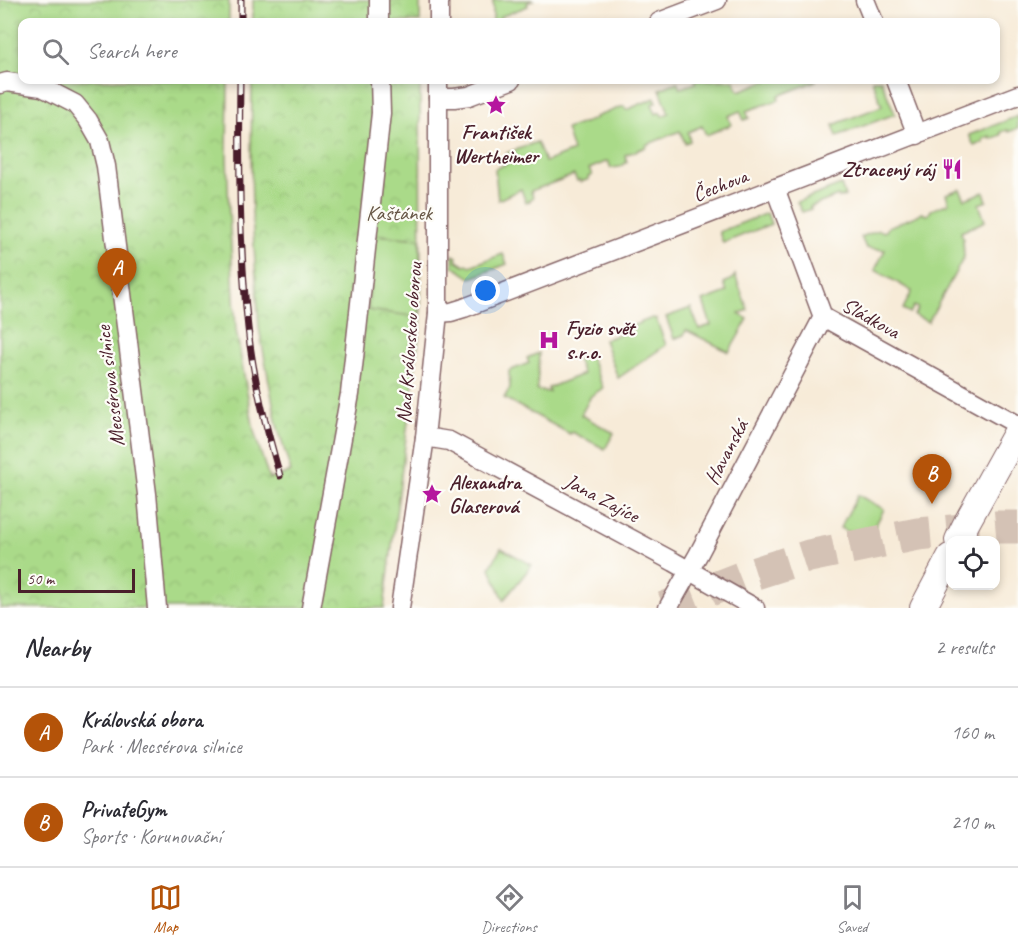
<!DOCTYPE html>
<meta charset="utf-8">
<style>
body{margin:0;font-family:Caveat,sans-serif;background:#f2f2f3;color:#2b2b33}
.controls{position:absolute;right:18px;bottom:18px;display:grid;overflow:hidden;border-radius:12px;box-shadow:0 3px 9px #0003}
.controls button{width:54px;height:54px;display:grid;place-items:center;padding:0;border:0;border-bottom:2px solid #e1e1e2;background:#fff;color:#2b2b33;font:30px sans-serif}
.scale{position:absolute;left:18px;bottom:15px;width:117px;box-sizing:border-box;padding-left:6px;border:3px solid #4a1f2b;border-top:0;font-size:16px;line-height:21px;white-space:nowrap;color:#4a1f2b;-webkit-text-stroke:4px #fdfcf7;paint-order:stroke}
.you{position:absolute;left:486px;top:291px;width:21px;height:21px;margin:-15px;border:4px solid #fff;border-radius:50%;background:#1a73e8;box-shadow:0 0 0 9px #1a73e833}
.badge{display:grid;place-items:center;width:39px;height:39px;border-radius:50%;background:#b45309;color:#fff;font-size:20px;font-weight:700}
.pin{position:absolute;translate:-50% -50px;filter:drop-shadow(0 2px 3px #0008)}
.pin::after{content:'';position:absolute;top:32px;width:21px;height:18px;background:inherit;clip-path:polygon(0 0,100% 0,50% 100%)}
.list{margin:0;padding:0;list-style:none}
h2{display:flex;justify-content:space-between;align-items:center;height:78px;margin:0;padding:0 24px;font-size:26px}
h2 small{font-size:20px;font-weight:400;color:#7c7c81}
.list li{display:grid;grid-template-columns:39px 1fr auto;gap:18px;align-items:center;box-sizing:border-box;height:90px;padding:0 24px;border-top:2px solid #e1e1e2}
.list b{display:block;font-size:22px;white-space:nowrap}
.list p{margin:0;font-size:20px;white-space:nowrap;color:#7c7c81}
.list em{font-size:20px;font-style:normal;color:#7c7c81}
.icon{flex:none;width:33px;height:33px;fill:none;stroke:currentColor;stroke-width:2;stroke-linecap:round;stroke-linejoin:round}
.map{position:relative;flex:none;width:1018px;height:608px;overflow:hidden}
.search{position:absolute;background:#fff;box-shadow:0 3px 9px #0003;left:18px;right:18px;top:18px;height:66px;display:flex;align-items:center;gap:15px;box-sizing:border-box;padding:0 21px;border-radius:12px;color:#7c7c81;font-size:22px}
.sheet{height:258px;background:#fff}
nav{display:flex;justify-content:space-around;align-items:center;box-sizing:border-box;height:84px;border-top:2px solid #e1e1e2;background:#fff;font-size:16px;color:#7c7c81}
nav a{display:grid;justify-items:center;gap:3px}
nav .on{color:#b45309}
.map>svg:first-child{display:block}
</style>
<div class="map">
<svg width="1018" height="608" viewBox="0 0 1018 608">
<defs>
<pattern id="park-crowns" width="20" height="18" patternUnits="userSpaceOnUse" patternTransform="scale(1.5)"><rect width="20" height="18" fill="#aada89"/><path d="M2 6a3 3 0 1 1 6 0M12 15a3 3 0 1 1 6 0" fill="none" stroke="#94bb76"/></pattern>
</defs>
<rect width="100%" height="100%" fill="#fdfcf7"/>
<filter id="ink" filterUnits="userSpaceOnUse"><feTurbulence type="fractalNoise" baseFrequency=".0167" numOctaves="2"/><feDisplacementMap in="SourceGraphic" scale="12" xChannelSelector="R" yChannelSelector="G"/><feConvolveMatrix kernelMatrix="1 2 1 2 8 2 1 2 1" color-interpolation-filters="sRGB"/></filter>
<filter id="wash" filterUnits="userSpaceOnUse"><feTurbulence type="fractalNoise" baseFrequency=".008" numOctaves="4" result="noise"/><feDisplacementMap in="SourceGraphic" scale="24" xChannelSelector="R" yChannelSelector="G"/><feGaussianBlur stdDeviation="1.35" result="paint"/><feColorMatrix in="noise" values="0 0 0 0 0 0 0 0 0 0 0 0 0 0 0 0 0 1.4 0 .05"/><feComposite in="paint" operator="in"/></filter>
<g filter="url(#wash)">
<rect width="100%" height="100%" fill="#f7ebd8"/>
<g fill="url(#park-crowns)" stroke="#7a7c5a" stroke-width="1.5">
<polygon points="0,0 229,0 229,22 22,22 22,80 228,80 227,157 229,212 236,330 254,431 269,479 291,472 277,425 259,328 252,212 251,157 252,80 420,80 421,321 384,608 0,608"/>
<rect x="253" y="0" width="167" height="22"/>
</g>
<g fill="#aada89" stroke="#7a7c5a" stroke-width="1.5">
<polygon points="493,0 534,0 527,3 528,6 500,17 501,22 493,22"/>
<polygon points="695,80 734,80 739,91 768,80 816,80 816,81 778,96 779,100 746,111 749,118 744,120 740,111 728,116 731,125 706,135 702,126 688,132 690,141 685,143 680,131 646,145 646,147 625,155 627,162 620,167 611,168 608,161 589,169 592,175 588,177 589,179 581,182 580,180 577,181 574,175 531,191 533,198 530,199 530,201 526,203 521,189 498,200 495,169 510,162 507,153 537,142 545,162 573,151 566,129 595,119 595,117 624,106 626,110 655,98 657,102 652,104 656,114 660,112 662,116 669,113 660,89 677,82 680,88 696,83"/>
<polygon points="872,80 881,80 895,114 837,136 833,125 882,106"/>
<polygon points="1018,116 1018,128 1009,132 1008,130 1001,132 1001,135 991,139 990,136 983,139 983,142 974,146 969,135"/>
<polygon points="841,185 845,196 839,198 838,196 810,207 811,209 802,212 797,202"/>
<polygon points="960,189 965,199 984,192 987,201 979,204 985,221 961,232 963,239 964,257 928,322 914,315 918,308 914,306 910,313 903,309 912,291 875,270 885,250 866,248 861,237 879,230 884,232 887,230 888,227 923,213 925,215 929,214 931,210 949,203 946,194"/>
<polygon points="767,213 771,224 723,243 719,232"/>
<polygon points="374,235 420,239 419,317 368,310"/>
<polygon points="503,254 507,264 471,278 453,266 453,255 457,257 456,260 465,266 467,264 470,266"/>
<polygon points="735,275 748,310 739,314 748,319 729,352 686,330 684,335 674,339 666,317 691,308 699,329 711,325 703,301 727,292 724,283 733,279"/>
<polygon points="652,318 656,319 666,345 618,378 604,340 633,329 632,326"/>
<polygon points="539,353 537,390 549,392 548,388 583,374 577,359 589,354 603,388 591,396 581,415 614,433 605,449 572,432 570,434 504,398 510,388 509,371 529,363 527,358"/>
<polygon points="858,495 884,509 867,542 840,528"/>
<polygon points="501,548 532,565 504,600 490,568"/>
</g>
</g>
<g filter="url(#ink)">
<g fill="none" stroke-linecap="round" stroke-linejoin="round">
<polyline stroke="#d4c2b5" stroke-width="33" stroke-dasharray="33 16" stroke-linecap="butt" points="664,608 743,577 809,556 918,534 997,527 1018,527"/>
<g stroke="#876668" stroke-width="21">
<g id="street">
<polyline points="379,0 379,22"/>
<polyline points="865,0 874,22"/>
<polyline points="439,22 439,0"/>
<polyline points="659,22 717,0"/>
<polyline points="896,80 917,135"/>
<polyline points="0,84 7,82 42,87 75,104 88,120 100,141 106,166 147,494 157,608"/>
<polyline points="438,98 454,98 469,96 511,80"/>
<polyline points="775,188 823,317 1018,425"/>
<polyline points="438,313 451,312 464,308 1018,95"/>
<polyline points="425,437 449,441 674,562 755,608"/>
<polyline points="311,608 350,394 381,113 380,80"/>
<polyline points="400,608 425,437 438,313 438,80"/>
<polyline points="668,608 698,555 823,317"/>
</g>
</g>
<g stroke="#876668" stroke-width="28">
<g id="secondary">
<polyline points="958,540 967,522 1018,430"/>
<polyline points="923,608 950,557"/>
</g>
</g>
<use href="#street" stroke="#fff" stroke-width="18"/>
<use href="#secondary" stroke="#fff" stroke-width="26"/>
<g stroke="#4a1f2b" stroke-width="7">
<g id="rail">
<polyline points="241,0 241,22"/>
<path d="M 240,80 C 239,162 239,245 248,328 C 253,378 266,427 280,476"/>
</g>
</g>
<use href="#rail" stroke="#fdfcf7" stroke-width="4.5" stroke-dasharray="14" stroke-linecap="butt"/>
</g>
</g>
<defs>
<g id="sight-bare" transform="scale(1.62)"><path d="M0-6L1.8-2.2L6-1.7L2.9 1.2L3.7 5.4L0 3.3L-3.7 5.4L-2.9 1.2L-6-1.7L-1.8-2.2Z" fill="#b5179e" stroke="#fdfcf7" stroke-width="2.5" paint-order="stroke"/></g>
<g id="restaurant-bare" transform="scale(1.62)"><path d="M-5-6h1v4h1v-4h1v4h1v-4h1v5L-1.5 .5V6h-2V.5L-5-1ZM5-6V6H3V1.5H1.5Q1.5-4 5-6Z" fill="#b5179e" stroke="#fdfcf7" stroke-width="2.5" paint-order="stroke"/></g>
<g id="hospital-bare" transform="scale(1.62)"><path d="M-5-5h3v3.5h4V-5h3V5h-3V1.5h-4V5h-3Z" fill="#b5179e" stroke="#fdfcf7" stroke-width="2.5" paint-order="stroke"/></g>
</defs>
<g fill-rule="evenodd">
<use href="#sight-bare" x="496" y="105"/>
<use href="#restaurant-bare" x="952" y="169"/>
<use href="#hospital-bare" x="549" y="340"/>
<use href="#sight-bare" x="432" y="494"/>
</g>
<g text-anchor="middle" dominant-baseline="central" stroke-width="4.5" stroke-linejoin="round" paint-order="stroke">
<g font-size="21" font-weight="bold" fill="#4a1f2b" stroke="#fdfcf7" text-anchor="start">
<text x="496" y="132" text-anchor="middle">František<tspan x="496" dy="24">Wertheimer</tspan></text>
<text x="935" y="169" text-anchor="end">Ztracený ráj</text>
<text x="566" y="328">Fyzio svět<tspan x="566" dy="24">s.r.o.</tspan></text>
<text x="449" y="482">Alexandra<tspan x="449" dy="24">Glaserová</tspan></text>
</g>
<g font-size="21" fill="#4a1f2b" stroke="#fdfcf7">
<text transform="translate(720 185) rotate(-21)">Čechova</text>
<text transform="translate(871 318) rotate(29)">Sládkova</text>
<text transform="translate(409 343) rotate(-86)">Nad Královskou oborou</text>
<text transform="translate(110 386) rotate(-97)">Mecsérova silnice</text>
<text transform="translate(726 452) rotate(-62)">Havanská</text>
<text transform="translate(602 498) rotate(28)">Jana Zajíce</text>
</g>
<g font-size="21" fill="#675747" stroke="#fdfcf7">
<text x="399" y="213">Kaštánek</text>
</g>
</g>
</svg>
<div class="controls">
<button><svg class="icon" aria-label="locate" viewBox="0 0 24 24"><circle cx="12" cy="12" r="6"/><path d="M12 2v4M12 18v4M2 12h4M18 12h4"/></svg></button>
</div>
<div class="scale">50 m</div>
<div class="you"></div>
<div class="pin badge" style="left:117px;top:298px">A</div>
<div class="pin badge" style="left:932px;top:504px">B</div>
<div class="search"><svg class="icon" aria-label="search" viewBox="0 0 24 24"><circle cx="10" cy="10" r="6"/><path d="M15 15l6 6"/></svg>Search here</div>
</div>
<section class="sheet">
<h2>Nearby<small>2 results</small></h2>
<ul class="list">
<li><span class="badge">A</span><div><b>Královská obora</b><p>Park · Mecsérova silnice</p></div><em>160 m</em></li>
<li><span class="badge">B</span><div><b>PrivateGym</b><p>Sports · Korunovační</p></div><em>210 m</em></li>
</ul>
</section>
<nav>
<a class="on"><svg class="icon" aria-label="map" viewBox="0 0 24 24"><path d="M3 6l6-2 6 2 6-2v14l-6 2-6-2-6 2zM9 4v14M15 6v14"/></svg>Map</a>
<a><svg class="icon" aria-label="directions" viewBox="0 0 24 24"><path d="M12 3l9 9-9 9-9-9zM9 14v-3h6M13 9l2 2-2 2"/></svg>Directions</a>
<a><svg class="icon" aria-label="saved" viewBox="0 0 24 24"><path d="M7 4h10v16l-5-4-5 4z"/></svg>Saved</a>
</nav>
